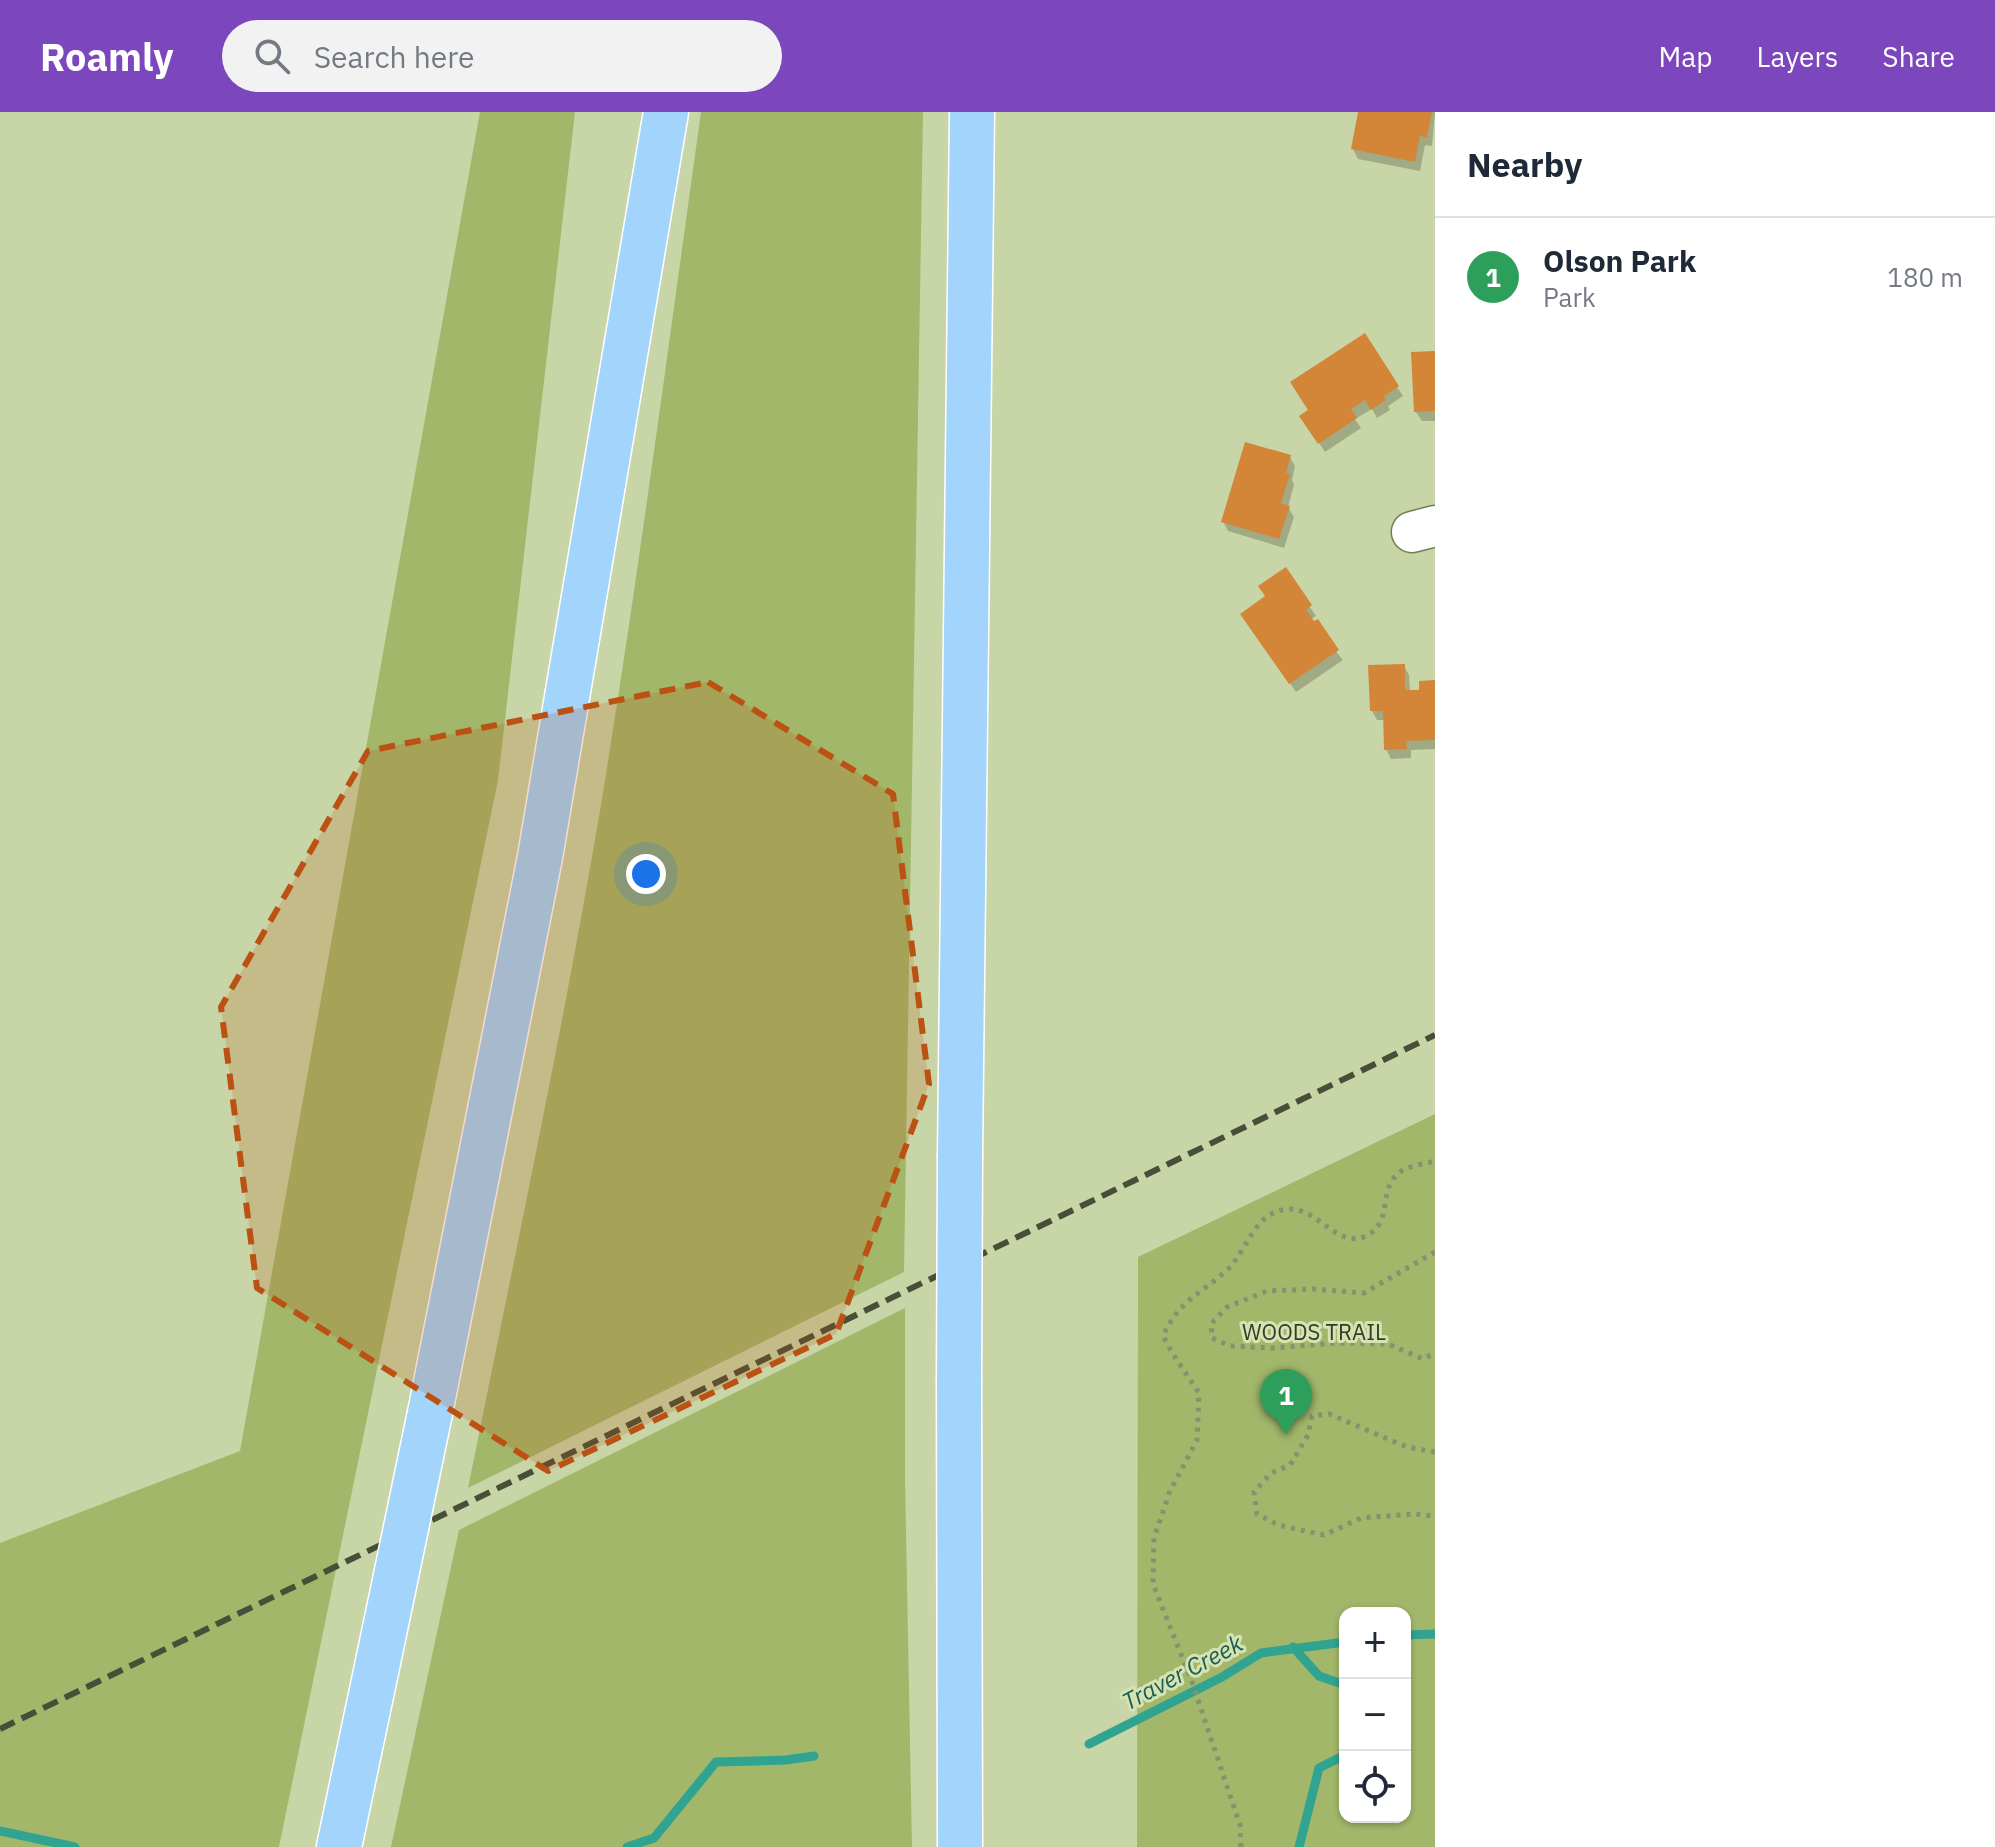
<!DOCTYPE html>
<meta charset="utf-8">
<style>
body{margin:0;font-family:"IBM Plex Sans",sans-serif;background:#f2f2f3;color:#1f2937}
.controls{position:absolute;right:24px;bottom:24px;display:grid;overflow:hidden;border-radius:16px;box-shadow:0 2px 6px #0004}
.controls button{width:72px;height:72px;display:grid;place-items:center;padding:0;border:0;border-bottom:2px solid #e0e1e3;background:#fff;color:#1f2937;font:40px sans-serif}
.you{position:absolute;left:646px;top:762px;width:28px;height:28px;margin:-20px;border:6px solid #fff;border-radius:50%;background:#1a73e8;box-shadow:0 0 0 12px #1a73e833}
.badge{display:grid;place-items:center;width:52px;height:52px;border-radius:50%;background:#7c46bd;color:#fff;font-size:26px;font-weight:700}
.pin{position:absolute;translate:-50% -66px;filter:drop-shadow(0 2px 4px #0008)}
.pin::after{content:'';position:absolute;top:42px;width:28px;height:24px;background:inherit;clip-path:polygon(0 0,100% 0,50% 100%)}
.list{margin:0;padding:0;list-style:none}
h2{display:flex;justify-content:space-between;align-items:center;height:104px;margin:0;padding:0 32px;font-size:34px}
h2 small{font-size:26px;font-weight:400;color:#747a83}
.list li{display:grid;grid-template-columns:52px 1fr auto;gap:24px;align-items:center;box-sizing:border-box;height:120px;padding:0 32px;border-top:2px solid #e0e1e3}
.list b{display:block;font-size:30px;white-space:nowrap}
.list p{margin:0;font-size:26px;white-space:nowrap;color:#747a83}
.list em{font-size:26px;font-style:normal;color:#747a83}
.icon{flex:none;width:44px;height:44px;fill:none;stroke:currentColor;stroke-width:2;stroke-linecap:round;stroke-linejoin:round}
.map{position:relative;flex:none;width:1435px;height:1735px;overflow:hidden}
header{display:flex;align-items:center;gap:48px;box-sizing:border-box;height:112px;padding:0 40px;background:#7c46bd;color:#fff}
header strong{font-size:38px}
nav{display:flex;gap:44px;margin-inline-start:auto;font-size:28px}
.search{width:560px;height:72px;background:#f2f2f3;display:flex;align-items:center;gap:20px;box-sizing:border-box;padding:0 28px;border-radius:44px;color:#747a83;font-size:30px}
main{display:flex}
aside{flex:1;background:#fff}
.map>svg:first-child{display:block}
</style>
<header>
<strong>Roamly</strong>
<div class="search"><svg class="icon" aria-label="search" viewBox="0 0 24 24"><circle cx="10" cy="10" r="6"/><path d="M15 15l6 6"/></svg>Search here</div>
<nav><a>Map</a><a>Layers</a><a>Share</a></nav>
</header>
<main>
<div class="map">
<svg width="1435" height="1735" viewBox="0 0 1435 1735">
<rect width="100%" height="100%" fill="#c8d6a7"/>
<g fill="#a2b76a" fill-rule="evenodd">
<polygon points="480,0 575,0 498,668 279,1735 0,1735 0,1431 240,1339"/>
<path d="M 701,0 L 923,0 L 904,1160 L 468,1376 C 514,1147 563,918 602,687 C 639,459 669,229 701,0 Z"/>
<path d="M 1435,1002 L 1435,1735 L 1137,1735 L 1138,1145 ZM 1345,1501 L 1405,1501 L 1405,1705 L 1345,1705 Z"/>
<polygon points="905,1196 905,1366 912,1735 391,1735 459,1418"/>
</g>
<g fill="#0003">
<polygon points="1360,0 1435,0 1432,34 1425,33 1420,59 1358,47 1353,37"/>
<polygon points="1435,241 1435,309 1422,309 1416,300"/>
<polygon points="1397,275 1403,284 1388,294 1390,298 1377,306 1372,297 1355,307 1361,316 1325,340 1302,304"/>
<polygon points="1290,345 1295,354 1292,368 1294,373 1288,395 1294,405 1284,436 1228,419 1223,409"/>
<polygon points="1285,458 1316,504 1310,508 1343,548 1296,580 1248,511"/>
<polygon points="1404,554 1409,563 1410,580 1421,580 1435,570 1435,637 1411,638 1411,646 1391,647 1386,637 1385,608 1377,608 1372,599"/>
</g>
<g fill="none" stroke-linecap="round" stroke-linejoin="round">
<g stroke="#30a490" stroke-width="9">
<polyline points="1405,1523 1435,1522"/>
<polyline points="1293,1535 1319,1564 1345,1573"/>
<polyline points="1089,1632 1222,1565 1261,1541 1345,1530"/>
<polyline points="0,1719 75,1735"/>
<polyline points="627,1735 654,1726 716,1650 786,1648 814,1644"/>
<polyline points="1299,1735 1319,1656 1345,1643"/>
</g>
</g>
<g fill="#d38538">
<polygon points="1358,0 1432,0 1427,26 1420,24 1415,50 1351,37"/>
<polygon points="1365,221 1399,274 1384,284 1386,288 1371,298 1365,288 1351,297 1357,306 1318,332 1299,304 1308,298 1290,270"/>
<polygon points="1435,239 1435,299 1414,300 1411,240"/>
<polygon points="1245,330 1291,343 1286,361 1290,362 1281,391 1290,394 1279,427 1221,410"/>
<polygon points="1286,455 1312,493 1306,498 1314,509 1318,507 1339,538 1289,572 1240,502 1265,484 1258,474"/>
<polygon points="1405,552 1405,578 1419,578 1419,569 1435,568 1435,628 1406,629 1407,637 1384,638 1383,599 1370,599 1368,553"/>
</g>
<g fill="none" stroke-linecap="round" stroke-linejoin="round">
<g stroke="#727f53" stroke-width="43">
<polyline id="minor" points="1412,420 1435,414"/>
</g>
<g stroke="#fff" stroke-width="47">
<g id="highway">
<polyline points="960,1043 972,0"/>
<polyline points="959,1270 960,1735"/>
<polyline points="430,1301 540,745 666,0"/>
<polyline points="339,1735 378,1550"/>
</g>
</g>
<g stroke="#87916f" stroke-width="5" stroke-dasharray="4 6" stroke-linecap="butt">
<polyline points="1435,1140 1364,1181 1313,1177 1267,1179 1227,1195 1211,1212 1212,1226 1230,1234 1273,1236 1337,1231 1388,1232 1423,1247 1435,1241"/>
<polyline points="1435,1340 1407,1335 1329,1302 1312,1304 1308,1323 1290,1353 1271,1361 1254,1380 1257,1402 1278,1413 1324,1423 1361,1406 1414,1402 1435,1404"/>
<path d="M 1241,1735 L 1240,1713 L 1192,1570 L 1153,1472 L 1154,1426 L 1170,1379 L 1197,1328 L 1199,1281 L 1173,1242 L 1163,1224 C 1180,1187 1200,1183 1227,1158 C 1248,1139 1254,1097 1291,1097 C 1320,1098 1339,1139 1368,1123 C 1394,1108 1377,1077 1400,1060 C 1410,1053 1424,1052 1435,1049"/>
</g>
<use href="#minor" stroke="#fff" stroke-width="40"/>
<use href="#highway" stroke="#a3d5fc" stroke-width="44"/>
<polyline stroke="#484f38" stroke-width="6" stroke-dasharray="16 8" stroke-linecap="butt" points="0,1617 1435,923"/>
<g stroke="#fff" stroke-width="47" stroke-linecap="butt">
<g id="highway-bridge">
<polyline points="959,1270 960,1043"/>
<polyline points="378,1550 430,1301"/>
</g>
</g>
<use href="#highway-bridge" stroke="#a3d5fc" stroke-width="44"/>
</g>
<path fill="#bb5113" fill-opacity="0.2" stroke="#bb5113" stroke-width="6" stroke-dasharray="16 10" stroke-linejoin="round" d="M 708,570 L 893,682 L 929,972 L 836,1222 L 548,1359 L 257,1176 L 221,895 L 368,639 Z"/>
<g text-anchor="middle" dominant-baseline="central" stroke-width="6" stroke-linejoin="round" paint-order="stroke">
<g font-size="22" fill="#353a27" stroke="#d5e3b3">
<text x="1314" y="1219">WOODS TRAIL</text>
</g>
<g font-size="24" font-style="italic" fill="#1f5d53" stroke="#d5e3b3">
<text transform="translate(1182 1560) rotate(-28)">Traver Creek</text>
</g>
</g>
</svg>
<div class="controls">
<button>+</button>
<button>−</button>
<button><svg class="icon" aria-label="locate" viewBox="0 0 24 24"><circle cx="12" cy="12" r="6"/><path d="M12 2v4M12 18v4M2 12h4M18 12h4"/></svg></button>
</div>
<div class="you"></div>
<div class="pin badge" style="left:1286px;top:1323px;background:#2e9e5b">1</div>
</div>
<aside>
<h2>Nearby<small></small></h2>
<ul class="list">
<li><span class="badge" style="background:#2e9e5b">1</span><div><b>Olson Park</b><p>Park</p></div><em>180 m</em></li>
</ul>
</aside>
</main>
